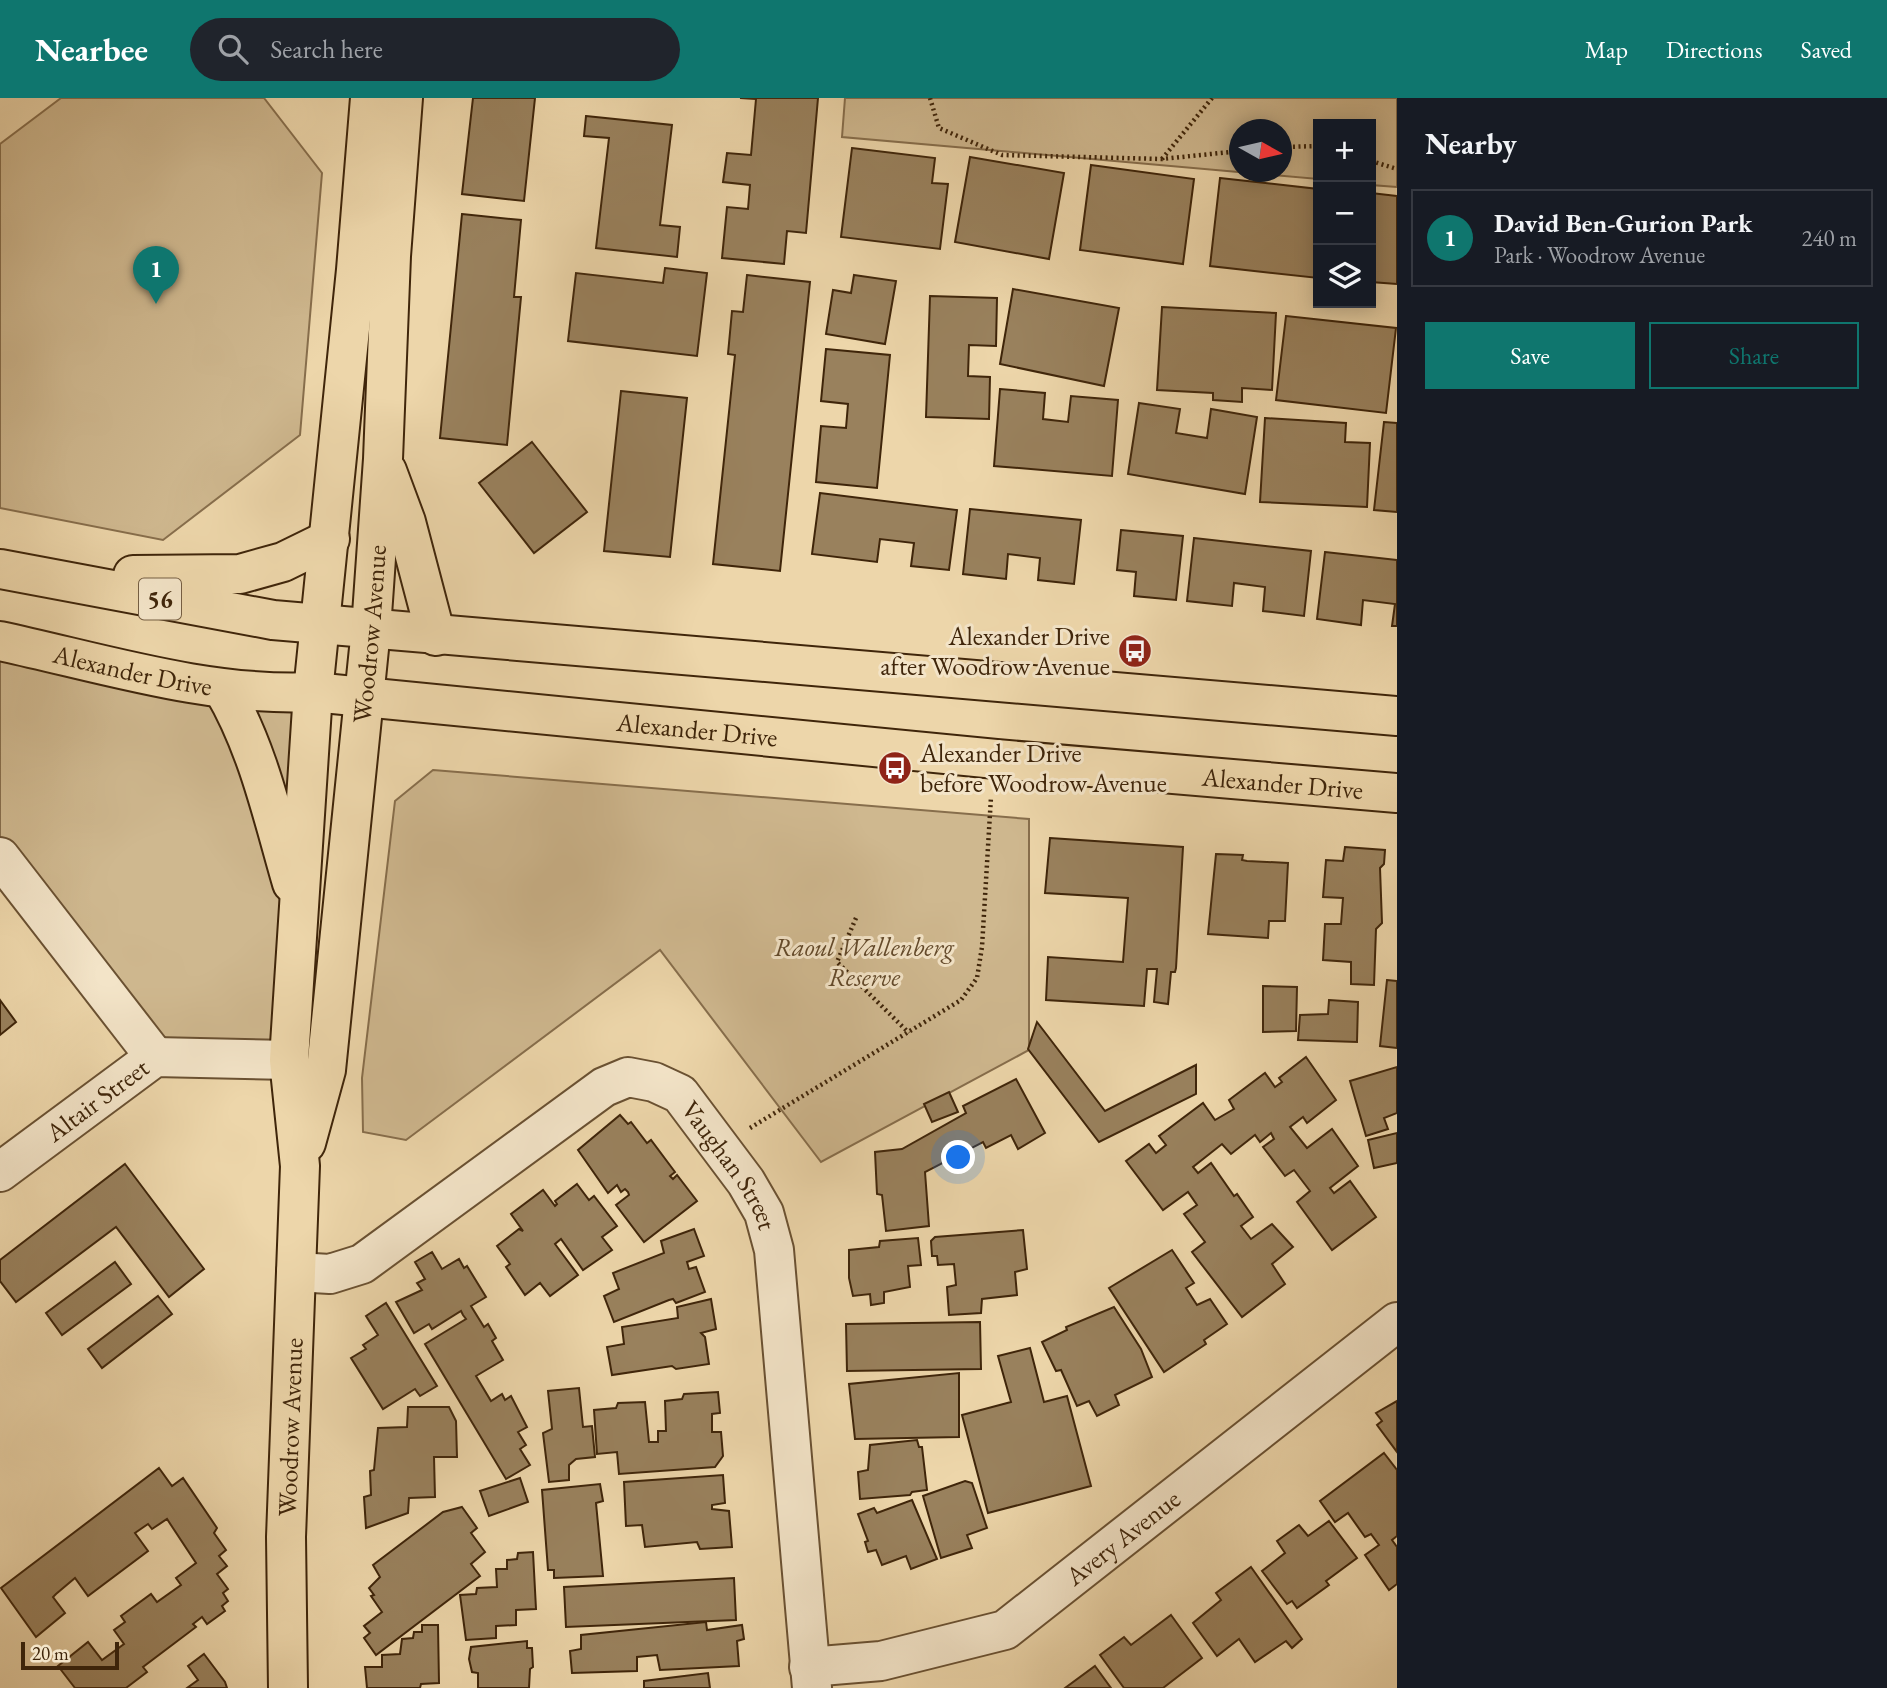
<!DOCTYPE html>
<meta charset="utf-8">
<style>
body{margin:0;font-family:"EB Garamond",serif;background:#20242c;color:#f1f3f6}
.controls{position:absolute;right:21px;top:21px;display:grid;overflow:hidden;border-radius:0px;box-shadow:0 4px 18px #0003}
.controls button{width:63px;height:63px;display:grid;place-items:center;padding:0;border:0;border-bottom:2px solid #363941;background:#171b24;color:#f1f3f6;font:35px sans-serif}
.compass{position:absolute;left:1229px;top:21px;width:63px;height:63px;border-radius:50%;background:#171b24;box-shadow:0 4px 18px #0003;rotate:98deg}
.scale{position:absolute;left:21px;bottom:18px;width:98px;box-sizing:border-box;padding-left:7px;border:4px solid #3f250a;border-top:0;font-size:19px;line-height:24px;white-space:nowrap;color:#3f250a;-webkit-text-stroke:5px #f3e4c8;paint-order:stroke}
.you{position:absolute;left:959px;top:1060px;width:24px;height:24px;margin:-18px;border:5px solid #fff;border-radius:50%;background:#1a73e8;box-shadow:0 0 0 10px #1a73e833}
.badge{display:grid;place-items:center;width:46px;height:46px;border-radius:50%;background:#0f766e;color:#fff;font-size:23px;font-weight:700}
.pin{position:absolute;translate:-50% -58px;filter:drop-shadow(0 2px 4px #0008)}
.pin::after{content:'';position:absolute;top:37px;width:24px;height:21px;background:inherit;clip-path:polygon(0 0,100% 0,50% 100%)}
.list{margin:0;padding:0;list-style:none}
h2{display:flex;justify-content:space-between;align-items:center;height:91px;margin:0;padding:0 28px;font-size:30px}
h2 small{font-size:23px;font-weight:400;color:#9ea1a6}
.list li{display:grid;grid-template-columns:46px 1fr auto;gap:21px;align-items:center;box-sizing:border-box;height:98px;margin:0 14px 14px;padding:0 14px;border:2px solid #363941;border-radius:0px}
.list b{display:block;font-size:26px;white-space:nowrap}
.list p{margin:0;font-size:23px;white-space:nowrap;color:#9ea1a6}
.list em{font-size:23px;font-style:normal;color:#9ea1a6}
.actions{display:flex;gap:14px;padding:21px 28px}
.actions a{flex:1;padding:16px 0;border:2px solid #0f766e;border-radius:0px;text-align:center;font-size:24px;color:#0f766e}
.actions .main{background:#0f766e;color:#fff}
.icon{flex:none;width:38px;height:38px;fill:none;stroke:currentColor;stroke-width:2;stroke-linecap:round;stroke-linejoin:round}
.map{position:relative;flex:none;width:1397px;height:1590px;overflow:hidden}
header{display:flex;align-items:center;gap:42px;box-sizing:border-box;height:98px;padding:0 35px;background:#0f766e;color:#fff}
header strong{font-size:33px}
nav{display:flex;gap:38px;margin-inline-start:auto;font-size:24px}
.search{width:490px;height:63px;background:#20242c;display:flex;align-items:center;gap:18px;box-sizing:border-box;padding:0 24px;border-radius:38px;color:#9ea1a6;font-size:26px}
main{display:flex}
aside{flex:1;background:#171b24}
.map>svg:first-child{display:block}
</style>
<header>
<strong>Nearbee</strong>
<div class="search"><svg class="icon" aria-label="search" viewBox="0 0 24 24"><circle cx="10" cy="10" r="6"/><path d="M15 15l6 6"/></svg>Search here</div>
<nav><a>Map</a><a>Directions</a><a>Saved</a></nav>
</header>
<main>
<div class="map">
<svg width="1397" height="1590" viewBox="0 0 1397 1590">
<rect width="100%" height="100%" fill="#edd6aa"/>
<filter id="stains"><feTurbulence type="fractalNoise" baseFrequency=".00286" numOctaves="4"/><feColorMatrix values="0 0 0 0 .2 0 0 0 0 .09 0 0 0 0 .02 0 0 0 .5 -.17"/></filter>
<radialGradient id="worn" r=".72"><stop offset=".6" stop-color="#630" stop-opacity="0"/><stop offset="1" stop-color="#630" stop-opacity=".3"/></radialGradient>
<g fill="#cfb88f" stroke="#876e4c" stroke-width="2" fill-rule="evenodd">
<polygon points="61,0 264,0 322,75 300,337 163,442 0,410 0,46"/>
<path d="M 845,0 L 1397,0 L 1397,89 L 1371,87 L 1371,26 L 1318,26 L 1318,81 L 842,39 ZM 1240,32 L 1282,32 L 1282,74 L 1240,74 Z"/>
<polygon points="0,543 313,594 289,962 155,959 0,759"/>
<polygon points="433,672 1029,721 1029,952 821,1064 660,852 406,1042 363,1034 362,980 395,703"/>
</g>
<g fill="#99815d" stroke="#3f250a" stroke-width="2">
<polygon points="473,0 535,0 524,103 462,96"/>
<polygon points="740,0 818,0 806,135 787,133 784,166 722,160 727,109 748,111 750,87 723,84 727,55 751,57 756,1"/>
<polygon points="586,18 672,27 660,127 680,129 677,159 596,150 609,40 584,38"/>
<polygon points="852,50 935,60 932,85 948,86 940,151 841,139"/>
<polygon points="970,59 1064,75 1049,161 955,144"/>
<polygon points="1091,67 1194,81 1183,166 1080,152"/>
<polygon points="1220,80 1318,91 1318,180 1210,168"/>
<polygon points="1371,95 1397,98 1397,186 1371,184"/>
<polygon points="462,116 521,122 514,199 521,199 507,347 440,340"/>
<polygon points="665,170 707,175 697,258 568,243 576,175 663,185"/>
<polygon points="747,177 810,184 780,473 713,466 735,257 728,256 732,213 743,214"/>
<polygon points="854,177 896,183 885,246 826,236 833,192 851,195"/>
<polygon points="1013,191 1119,210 1104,288 1000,266"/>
<polygon points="930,198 997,200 996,248 969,247 968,278 990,279 989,321 926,319"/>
<polygon points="1162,209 1276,215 1272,292 1242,290 1242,304 1213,302 1213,295 1157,292"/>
<polygon points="1286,218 1396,230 1386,315 1276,302"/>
<polygon points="826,251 890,257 877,390 816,384 821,328 846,330 848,306 821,303"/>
<polygon points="1000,291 1045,295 1043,321 1068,324 1071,298 1118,302 1112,378 994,368"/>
<polygon points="621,293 687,300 670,459 604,453"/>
<polygon points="1139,305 1180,311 1176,335 1207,340 1211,311 1257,319 1245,396 1128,376"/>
<polygon points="1265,320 1346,325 1345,344 1370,345 1367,409 1260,404"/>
<polygon points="1384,324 1397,325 1397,414 1374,412"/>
<polygon points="532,344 587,414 534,455 479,385"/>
<polygon points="820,395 957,412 949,472 911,468 914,445 880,441 877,464 812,456"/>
<polygon points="970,411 1081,422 1074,486 1038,482 1040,460 1008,456 1006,481 963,476"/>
<polygon points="1121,432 1183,438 1176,502 1134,498 1136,474 1117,472"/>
<polygon points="1194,440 1311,453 1304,518 1263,513 1265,489 1234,485 1232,508 1187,503"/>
<polygon points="1325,454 1397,462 1397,528 1392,528 1395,506 1363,502 1361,527 1317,521"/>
<polygon points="1050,740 1183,749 1176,870 1175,874 1171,874 1168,906 1154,904 1157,871 1147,871 1144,908 1046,902 1048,859 1123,864 1128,800 1045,795"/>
<polygon points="1345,749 1385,752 1384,766 1380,770 1382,825 1376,831 1374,887 1351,886 1351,864 1323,862 1325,826 1341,826 1343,800 1323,799 1326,762 1343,763"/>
<polygon points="1216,756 1243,757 1242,762 1247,763 1288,765 1285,823 1269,823 1268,840 1208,836"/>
<polygon points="1387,882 1397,883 1397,950 1380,948"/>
<polygon points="1263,888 1297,889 1296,933 1263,934"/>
<polygon points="0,902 16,924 0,937"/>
<polygon points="1329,902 1358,904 1357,944 1298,942 1300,917 1328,916"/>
<polygon points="1037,924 1105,1013 1196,967 1196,996 1099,1044 1028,951"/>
<polygon points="1306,959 1336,1002 1307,1025 1303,1019 1290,1029 1307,1050 1332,1031 1358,1068 1330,1090 1334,1095 1350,1083 1376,1119 1332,1152 1297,1104 1310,1093 1294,1072 1285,1078 1263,1049 1274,1041 1271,1035 1260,1044 1255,1037 1231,1056 1222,1046 1193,1069 1198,1075 1211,1065 1234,1098 1237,1096 1253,1119 1241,1128 1251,1141 1272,1126 1293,1149 1272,1166 1285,1186 1242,1219 1192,1154 1205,1144 1184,1116 1197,1107 1188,1094 1163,1112 1126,1063 1149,1046 1156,1055 1166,1047 1159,1038 1203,1005 1215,1022 1234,1011 1229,1002 1265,975 1275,989 1282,984 1279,980"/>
<polygon points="1397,969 1397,1015 1384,1020 1388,1031 1366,1038 1350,983"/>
<polygon points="1016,981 1045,1035 1018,1051 1011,1037 986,1050 983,1044 925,1074 929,1128 886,1133 882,1097 877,1096 875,1054 902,1051 966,1015 963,1008"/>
<polygon points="949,994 958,1014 932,1024 924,1006"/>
<polygon points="620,1017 628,1026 631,1024 647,1045 651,1042 675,1074 670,1078 673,1081 677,1077 697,1103 644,1144 616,1107 629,1097 628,1094 625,1091 621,1094 617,1087 608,1095 578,1052"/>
<polygon points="1397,1035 1397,1065 1374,1070 1368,1042"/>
<polygon points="125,1066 204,1171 169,1199 116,1129 16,1204 0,1183 0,1162"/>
<polygon points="577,1086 589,1102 594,1098 617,1128 602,1139 612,1152 583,1172 561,1141 555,1146 578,1177 550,1198 540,1185 525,1197 506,1169 510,1166 497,1148 519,1131 523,1133 511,1116 543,1092 555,1108 557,1106 555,1103"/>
<polygon points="694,1131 704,1158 687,1164 689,1171 696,1169 705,1194 676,1205 673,1201 669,1202 614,1224 604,1198 619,1191 613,1175 664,1155 661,1143"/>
<polygon points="1023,1132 1027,1171 1015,1174 1017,1197 982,1201 981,1215 949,1217 947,1189 956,1187 954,1166 938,1167 937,1158 932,1158 931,1143 935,1139"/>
<polygon points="918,1140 921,1167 908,1168 910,1189 884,1194 884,1205 871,1207 870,1196 853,1198 849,1180 849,1152 879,1149 880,1143"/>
<polygon points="1172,1152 1194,1185 1186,1190 1197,1207 1210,1201 1227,1226 1204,1242 1206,1246 1164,1274 1109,1190"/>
<polygon points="432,1154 442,1171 459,1161 464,1170 467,1168 486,1199 471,1208 484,1229 488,1226 496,1240 492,1243 503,1262 476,1278 491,1303 502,1296 505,1302 511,1298 527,1329 518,1334 526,1347 520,1351 530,1367 506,1381 425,1246 466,1221 463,1217 461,1213 432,1231 429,1226 414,1235 396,1204 422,1192 417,1185 425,1181 415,1164"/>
<polygon points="115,1164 131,1186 62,1237 46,1215"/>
<polygon points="158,1198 172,1216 102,1270 88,1251"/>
<polygon points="711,1201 716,1231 701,1235 705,1239 709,1266 676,1271 672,1268 612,1277 607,1249 624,1246 622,1229 678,1220 677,1209"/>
<polygon points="386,1205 437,1288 420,1298 415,1291 383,1311 351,1260 366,1251 363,1247 378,1237 366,1218"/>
<polygon points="1114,1209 1141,1251 1152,1279 1115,1297 1119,1307 1097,1318 1089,1303 1077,1308 1061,1272 1056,1273 1042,1244 1067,1232 1066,1229"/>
<polygon points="980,1224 981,1271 847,1273 846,1226"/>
<polygon points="1030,1250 1044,1304 1067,1298 1091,1388 988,1415 962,1317 1011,1304 998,1258"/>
<polygon points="959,1275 959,1339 855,1341 849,1286"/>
<polygon points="579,1290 583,1329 592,1328 595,1359 576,1361 569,1367 569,1382 549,1384 543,1335 552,1331 548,1293"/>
<polygon points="718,1294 720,1315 712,1316 712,1334 721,1334 723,1358 715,1369 619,1376 617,1354 597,1356 594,1312 616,1310 618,1305 645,1304 649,1344 658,1344 658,1333 666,1333 665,1303 682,1301 684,1296"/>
<polygon points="1397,1303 1397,1354 1377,1327 1382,1323 1376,1315"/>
<polygon points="408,1309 449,1309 456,1323 457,1359 434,1359 435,1399 409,1400 408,1415 366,1430 364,1399 371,1397 370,1373 374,1372 378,1330 407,1329"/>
<polygon points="917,1342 919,1349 922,1349 927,1392 912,1394 910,1397 860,1401 858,1374 868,1372 870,1347"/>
<polygon points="1384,1355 1397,1372 1397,1438 1392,1442 1397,1449 1397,1486 1389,1492 1365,1457 1379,1447 1371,1436 1365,1439 1348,1415 1335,1424 1320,1403"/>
<polygon points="159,1370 172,1388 183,1380 217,1430 214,1435 226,1452 219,1458 227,1468 217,1476 228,1491 223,1495 228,1503 222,1508 225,1513 207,1526 202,1519 193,1526 196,1529 143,1569 147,1574 126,1590 75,1590 58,1568 88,1544 102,1562 124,1546 114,1532 125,1524 121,1518 151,1496 157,1504 181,1487 176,1480 196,1465 167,1421 152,1431 148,1426 135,1435 148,1453 88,1498 75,1480 56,1496 53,1499 65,1515 36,1539 1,1490"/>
<polygon points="723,1377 725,1405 712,1407 712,1411 729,1413 732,1449 700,1451 697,1444 645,1449 642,1427 626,1428 624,1384"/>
<polygon points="520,1380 528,1404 489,1418 480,1393"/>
<polygon points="965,1383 972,1385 987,1430 967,1437 972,1450 941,1460 923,1398"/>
<polygon points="600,1386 603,1403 596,1405 603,1478 554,1480 554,1472 548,1472 542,1392"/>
<polygon points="912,1402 937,1461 911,1471 906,1458 882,1467 876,1452 868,1454 865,1444 868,1443 858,1416 874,1410 877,1415"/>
<polygon points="462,1409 477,1430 471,1435 485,1454 471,1466 480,1478 376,1557 364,1540 370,1535 364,1528 382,1514 371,1498 374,1497 369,1490 380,1479 373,1467 443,1414"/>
<polygon points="1329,1423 1357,1460 1326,1483 1329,1487 1297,1510 1292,1503 1287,1506 1262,1473 1285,1455 1277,1443 1299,1427 1308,1438"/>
<polygon points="533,1454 536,1511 516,1512 516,1527 496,1528 496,1540 466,1542 460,1497 476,1496 477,1490 497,1489 496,1471 507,1471 507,1462 517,1461 518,1455"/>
<polygon points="1251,1469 1302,1541 1292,1550 1286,1543 1255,1564 1239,1541 1217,1558 1193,1525 1221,1502 1216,1495"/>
<polygon points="734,1480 736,1522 566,1529 564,1489"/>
<polygon points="1171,1517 1202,1560 1163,1590 1124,1590 1100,1557 1124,1539 1131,1547"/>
<polygon points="706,1524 707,1532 742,1527 744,1541 737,1543 739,1568 660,1572 657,1557 637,1559 637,1573 572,1575 570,1553 581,1551 581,1537"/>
<polygon points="422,1527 438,1527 439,1585 421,1586 420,1590 367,1590 365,1569 382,1569 382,1557 400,1556 402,1541 413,1540 414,1534 422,1534"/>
<polygon points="527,1543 527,1550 532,1550 533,1569 530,1571 529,1590 478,1590 478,1575 472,1574 469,1561 471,1549"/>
<polygon points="204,1556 225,1584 227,1590 187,1590 198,1582 188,1568"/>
<polygon points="1095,1568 1111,1590 1065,1590"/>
<polygon points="708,1575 710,1590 644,1590 644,1583"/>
</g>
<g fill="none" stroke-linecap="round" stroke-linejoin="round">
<g stroke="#6a5132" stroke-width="42">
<g id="minor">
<polyline points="0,759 155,959"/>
<path id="s1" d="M 0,1074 L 155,959 L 289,962"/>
<path id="s2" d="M 296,1174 L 330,1176 L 362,1166 L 604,989 L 628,979 L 654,984 L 680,996 L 746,1084 L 764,1115 L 774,1152 L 812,1590"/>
<path id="s3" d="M 809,1569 L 881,1563 L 1005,1532 L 1397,1224"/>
</g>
</g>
<g stroke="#3f250a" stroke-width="42">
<g id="major">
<polyline points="387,373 406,424 436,538"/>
<polyline points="0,471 273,522 1397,618"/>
<polyline points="133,477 240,476 283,464 330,441"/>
<path id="s4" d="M 0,543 C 102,565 208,599 313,594 L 996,661 L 1397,695"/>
<path d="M 223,591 C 258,650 273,720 292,785"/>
<path id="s5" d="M 306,1045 L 326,972 L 371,531 L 383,361 L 391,158 L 403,0"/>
<path id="s6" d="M 288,1590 L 286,1439 L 300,1068 L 289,962 L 313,594 L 356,172 L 370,0"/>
</g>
</g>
<g stroke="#3f250a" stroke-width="4.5" stroke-dasharray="2 3.5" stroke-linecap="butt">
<polyline points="930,0 939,30 1002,57 1162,61 1240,53"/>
<polyline points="1282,49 1318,48"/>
<polyline points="1162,61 1212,0"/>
<polyline points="1371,63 1397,71"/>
<polyline points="856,820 837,864 909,935"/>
<polyline points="750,1030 961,902 977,880 982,849 991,699"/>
</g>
<use href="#minor" stroke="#f3e4c8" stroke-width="38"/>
<use href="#major" stroke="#edd6aa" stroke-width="38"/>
</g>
<defs>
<g id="bus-disc" transform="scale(1.75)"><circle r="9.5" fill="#8f2418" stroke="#f3e4c8"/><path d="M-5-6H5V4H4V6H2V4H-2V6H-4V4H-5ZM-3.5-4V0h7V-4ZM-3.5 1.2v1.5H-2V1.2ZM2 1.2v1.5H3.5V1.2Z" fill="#fff"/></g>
</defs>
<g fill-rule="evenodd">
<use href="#bus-disc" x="1135" y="553"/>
<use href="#bus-disc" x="895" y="670"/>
</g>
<g text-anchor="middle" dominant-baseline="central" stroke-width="6" stroke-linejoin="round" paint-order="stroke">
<rect fill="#f3e4c8" stroke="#755e43" stroke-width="2" x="139" y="480.5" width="42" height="41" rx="5"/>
<g font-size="24" font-weight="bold" fill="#3f250a">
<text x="160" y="501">56</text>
</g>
<g font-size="26" fill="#3f250a" stroke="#f3e4c8">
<text stroke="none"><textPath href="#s5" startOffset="514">Woodrow Avenue</textPath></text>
<text stroke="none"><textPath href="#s4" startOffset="136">Alexander Drive</textPath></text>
<text stroke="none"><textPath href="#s4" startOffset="704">Alexander Drive</textPath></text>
<text stroke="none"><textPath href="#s4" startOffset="1292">Alexander Drive</textPath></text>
<text stroke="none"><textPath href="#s1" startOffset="121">Altair Street</textPath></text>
<text stroke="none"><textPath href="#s2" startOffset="536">Vaughan Street</textPath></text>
<text stroke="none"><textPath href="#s6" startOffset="261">Woodrow Avenue</textPath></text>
<text stroke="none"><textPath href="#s3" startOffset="350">Avery Avenue</textPath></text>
</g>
<g font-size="26" fill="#3f250a" stroke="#f3e4c8" text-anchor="end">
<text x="1110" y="538">Alexander Drive<tspan x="1110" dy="30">after Woodrow Avenue</tspan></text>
<text x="920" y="655" text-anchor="start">Alexander Drive<tspan x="920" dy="30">before Woodrow Avenue</tspan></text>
</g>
<g font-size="26" font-style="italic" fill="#634a2b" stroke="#f3e4c8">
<text x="864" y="849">Raoul Wallenberg<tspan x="864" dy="30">Reserve</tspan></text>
</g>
</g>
<rect width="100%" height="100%" filter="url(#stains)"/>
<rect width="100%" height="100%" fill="url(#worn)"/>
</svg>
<div class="controls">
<button>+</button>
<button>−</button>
<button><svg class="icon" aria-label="layers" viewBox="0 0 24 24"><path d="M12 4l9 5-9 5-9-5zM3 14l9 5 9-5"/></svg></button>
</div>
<svg class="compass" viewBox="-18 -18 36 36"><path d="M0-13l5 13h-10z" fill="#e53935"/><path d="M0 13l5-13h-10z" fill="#9ea1a6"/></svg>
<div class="scale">20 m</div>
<div class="you"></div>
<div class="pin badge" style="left:156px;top:206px">1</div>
</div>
<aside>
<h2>Nearby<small></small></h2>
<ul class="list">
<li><span class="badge">1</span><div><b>David Ben-Gurion Park</b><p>Park · Woodrow Avenue</p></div><em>240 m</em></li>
</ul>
<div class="actions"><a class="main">Save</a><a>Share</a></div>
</aside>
</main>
